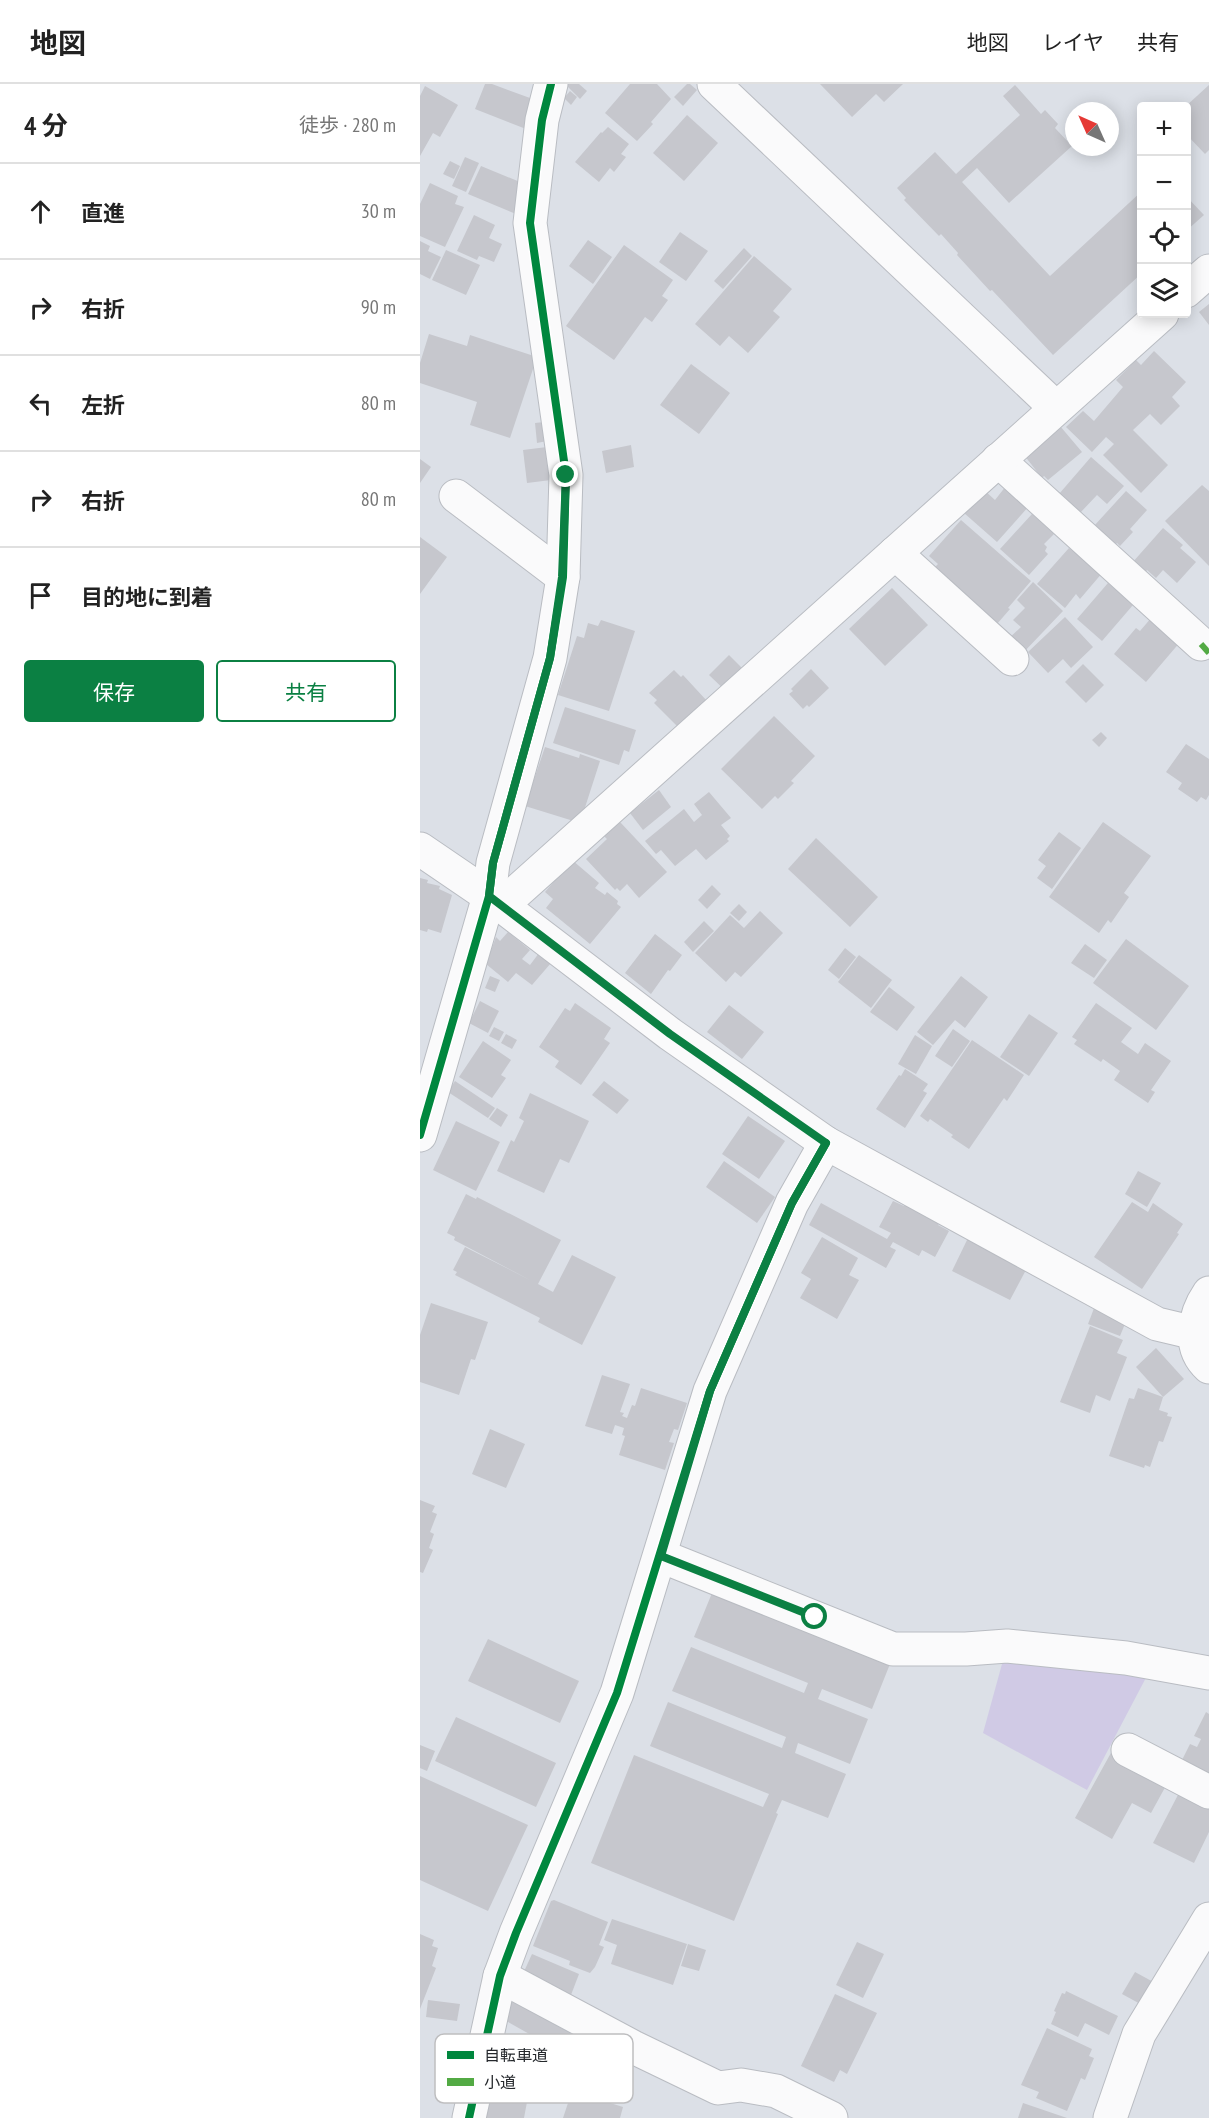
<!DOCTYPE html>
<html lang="ja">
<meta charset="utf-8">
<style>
body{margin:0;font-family:"PT Sans Narrow","Noto Sans JP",sans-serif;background:#f6f6f6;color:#222}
.controls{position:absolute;right:18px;top:18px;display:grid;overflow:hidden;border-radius:6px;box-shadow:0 3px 15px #0003}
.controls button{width:54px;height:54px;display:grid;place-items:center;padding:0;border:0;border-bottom:2px solid #e0e0e0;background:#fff;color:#222;font:30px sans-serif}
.compass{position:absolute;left:645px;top:18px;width:54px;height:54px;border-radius:50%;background:#fff;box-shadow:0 3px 15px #0003;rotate:315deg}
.stop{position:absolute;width:18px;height:18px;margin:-14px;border:4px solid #0b8043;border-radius:50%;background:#fff}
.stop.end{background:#0b8043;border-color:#fff;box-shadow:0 2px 6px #0008}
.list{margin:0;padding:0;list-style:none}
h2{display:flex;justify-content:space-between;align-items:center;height:78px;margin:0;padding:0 24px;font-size:26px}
h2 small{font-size:20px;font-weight:400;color:#767676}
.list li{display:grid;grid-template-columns:39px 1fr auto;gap:18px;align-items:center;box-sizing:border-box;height:96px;padding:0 24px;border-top:2px solid #e0e0e0}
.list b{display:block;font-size:22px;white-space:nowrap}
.list em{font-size:20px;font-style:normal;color:#767676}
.actions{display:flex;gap:12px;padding:18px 24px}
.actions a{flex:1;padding:14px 0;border:2px solid #0b8043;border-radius:6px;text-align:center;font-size:21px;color:#0b8043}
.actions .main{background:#0b8043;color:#fff}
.icon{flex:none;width:33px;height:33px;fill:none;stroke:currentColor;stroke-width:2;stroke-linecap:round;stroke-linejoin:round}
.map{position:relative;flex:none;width:789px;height:2034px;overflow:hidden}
header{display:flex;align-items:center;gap:36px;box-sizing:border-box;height:84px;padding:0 30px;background:#fff;border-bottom:2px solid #e0e0e0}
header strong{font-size:28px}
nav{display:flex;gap:33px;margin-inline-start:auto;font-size:21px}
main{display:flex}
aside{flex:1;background:#fff}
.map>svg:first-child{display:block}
</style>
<header>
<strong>地図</strong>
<nav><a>地図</a><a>レイヤ</a><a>共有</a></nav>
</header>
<main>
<aside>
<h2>4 分<small>徒歩 · 280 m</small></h2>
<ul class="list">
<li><svg class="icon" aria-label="ahead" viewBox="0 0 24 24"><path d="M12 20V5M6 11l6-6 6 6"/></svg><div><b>直進</b></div><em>30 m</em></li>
<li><svg class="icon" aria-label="right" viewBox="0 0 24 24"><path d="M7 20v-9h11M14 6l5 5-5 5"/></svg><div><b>右折</b></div><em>90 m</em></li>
<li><svg class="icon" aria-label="left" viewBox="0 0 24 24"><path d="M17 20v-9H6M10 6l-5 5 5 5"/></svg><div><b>左折</b></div><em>80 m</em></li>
<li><svg class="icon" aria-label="right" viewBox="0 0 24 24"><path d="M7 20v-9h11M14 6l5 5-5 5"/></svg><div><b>右折</b></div><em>80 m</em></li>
<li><svg class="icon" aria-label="arrive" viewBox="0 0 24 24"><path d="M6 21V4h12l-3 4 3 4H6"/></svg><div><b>目的地に到着</b></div></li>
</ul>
<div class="actions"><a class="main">保存</a><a>共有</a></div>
</aside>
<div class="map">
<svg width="789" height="2034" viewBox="0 0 789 2034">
<rect width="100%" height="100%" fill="#dce0e7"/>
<polygon fill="#d0cae5" points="585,1569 729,1588 667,1706 563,1649"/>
<g fill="#c6c7cd">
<polygon points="65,0 72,0 110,14 106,45 55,25"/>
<polygon points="147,0 159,0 167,7 160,15 146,1"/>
<polygon points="210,0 237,0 251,15 231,38 233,40 217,57 185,29"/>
<polygon points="267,0 270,0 277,6 263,22 254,13"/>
<polygon points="400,0 483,0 464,18 456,10 432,33"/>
<polygon points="595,1 621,30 625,26 638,40 635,44 652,62 589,119 557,84 542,98 630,192 722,107 722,189 633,271 572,206 570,207 537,171 538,169 521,150 519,152 484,116 486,114 477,104 515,68 536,90 600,31 583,12"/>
<polygon points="789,1 789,66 785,70 766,50 766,22"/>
<polygon points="5,2 38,21 20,53 13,49 0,72 0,12"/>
<polygon points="150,7 157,13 151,21 144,14"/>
<polygon points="267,31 298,59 264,97 233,69"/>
<polygon points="188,43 209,60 201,70 206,73 194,88 190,84 179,98 155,78 181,48 182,49"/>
<polygon points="45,73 59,79 46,108 32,102"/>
<polygon points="30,77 40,82 34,95 23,90"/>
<polygon points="61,82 100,98 96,130 48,110"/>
<polygon points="10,99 38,112 35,120 44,123 25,163 0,152 0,120"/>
<polygon points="766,112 784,131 766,147"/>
<polygon points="54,131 75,141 69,154 82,160 74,178 59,172 57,176 37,167"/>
<polygon points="260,148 288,167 266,197 239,178"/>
<polygon points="168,156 192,173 173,200 149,182"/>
<polygon points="0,157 10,162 8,167 21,173 10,195 0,190"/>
<polygon points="204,161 253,196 242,212 248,216 232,238 225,233 194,276 146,242"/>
<polygon points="324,164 332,172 303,205 294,197"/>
<polygon points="26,166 60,181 46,211 12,196"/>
<polygon points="334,172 372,205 353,227 360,233 328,269 309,252 300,262 275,240"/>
<polygon points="789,220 789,241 779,228"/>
<polygon points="9,250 47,262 50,251 117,273 90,354 50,341 57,318 0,299 0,279"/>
<polygon points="734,267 766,298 752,313 760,322 741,341 730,330 713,346 748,381 721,409 683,371 694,360 686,353 672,368 646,343 663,327 674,337 703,303 696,296 716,276 721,281"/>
<polygon points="271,280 310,309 279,350 240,321"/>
<polygon points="124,338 127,357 117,359 115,339"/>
<polygon points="640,342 662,368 628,396 624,392 622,394 604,371"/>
<polygon points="211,361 214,383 186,389 182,367"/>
<polygon points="127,363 131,396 107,399 103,366"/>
<polygon points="671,373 704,402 687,420 677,411 660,429 639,410"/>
<polygon points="0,375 11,383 0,399"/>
<polygon points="782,401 789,407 789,482 745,437"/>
<polygon points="586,402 609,422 577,458 544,429 564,406 575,416"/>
<polygon points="706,407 727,426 710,445 713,448 700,462 697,459 695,461 674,442"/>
<polygon points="612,430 634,450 624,460 627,463 625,467 628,470 609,491 580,465"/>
<polygon points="541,436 611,497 588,524 590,525 577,540 532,504 534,500 515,483 518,480 509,472"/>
<polygon points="743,444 763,461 760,464 776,478 757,499 743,486 736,494 727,486 724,490 712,479"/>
<polygon points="0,453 27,473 0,510"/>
<polygon points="649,464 654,468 656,465 683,488 660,515 656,510 645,524 617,500"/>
<polygon points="613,498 643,527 602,570 587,556 601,543 593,536 605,524 597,516"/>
<polygon points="688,499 713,521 682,557 657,535"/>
<polygon points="472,504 508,541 465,582 429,545"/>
<polygon points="645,533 673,563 651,584 643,575 628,589 608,568"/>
<polygon points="732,533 761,557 726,598 694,570 716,544 720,547"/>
<polygon points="181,536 215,547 189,627 138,611 157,552 164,554 168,539 178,542"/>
<polygon points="309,571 329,591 310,611 289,591"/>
<polygon points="663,580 684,601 666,619 645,598"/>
<polygon points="391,585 409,604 389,623 387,621 383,625 369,610 373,607 371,605"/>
<polygon points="254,586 261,593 263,591 287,617 259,644 234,619 237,616 229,609"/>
<polygon points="145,623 216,646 209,668 204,666 199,681 133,659"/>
<polygon points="354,632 395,672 371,697 374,699 358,715 355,712 342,725 301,685"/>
<polygon points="681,648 687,654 679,663 672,656"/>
<polygon points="766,660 789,675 789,711 786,716 781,713 777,718 758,705 762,699 746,688"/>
<polygon points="125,663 159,674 160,670 180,677 160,739 105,722"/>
<polygon points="239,706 251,723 223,746 210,729"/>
<polygon points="289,708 311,734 301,741 310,752 307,755 309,757 286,776 276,765 255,782 241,766 236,770 225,757 264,725 274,738 282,731 274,720"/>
<polygon points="200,738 247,788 219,814 207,800 200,807 197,804 195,806 166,775 187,755 184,752"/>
<polygon points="683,738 731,772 704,809 709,813 691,839 688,836 679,849 629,813"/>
<polygon points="639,748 661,764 632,805 617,794 626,782 618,776"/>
<polygon points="396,754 458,813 430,843 368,785"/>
<polygon points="152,776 179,799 175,804 185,811 187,808 198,817 197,820 201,823 170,860 126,824 133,815 125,808"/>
<polygon points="0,794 8,796 7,799 20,802 19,805 32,811 21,849 8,845 7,848 0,846"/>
<polygon points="292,801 301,810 287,825 278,816"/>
<polygon points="319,820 327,828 319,837 310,829"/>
<polygon points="340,827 363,849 321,893 315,888 306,898 275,869 310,831 324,844"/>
<polygon points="284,837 294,847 273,868 264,858"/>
<polygon points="88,848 110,866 102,875 110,881 119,869 131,879 112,901 96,889 88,898 66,880 76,853 80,857"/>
<polygon points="235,850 262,871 250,887 248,886 231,910 205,889"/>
<polygon points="706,855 769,902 736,946 673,899"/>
<polygon points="665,860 687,876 674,894 651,879"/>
<polygon points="425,864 436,873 419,895 408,886"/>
<polygon points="439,871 472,896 451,924 418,898"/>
<polygon points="70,892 80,896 75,908 65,904"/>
<polygon points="541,892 568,913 545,944 535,936 513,961 497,948"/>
<polygon points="469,903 495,923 477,947 450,928"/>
<polygon points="60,917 79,927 68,949 49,939"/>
<polygon points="155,919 191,944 184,955 190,959 161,1001 135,983 139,977 119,963 145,924 150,927"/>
<polygon points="676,919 712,944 701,958 718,970 725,959 751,977 731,1006 735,1008 728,1019 694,996 700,987 683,975 681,978 654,960 657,956 652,953"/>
<polygon points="309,921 344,948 322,975 287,948"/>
<polygon points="609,930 638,949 609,992 580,973"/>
<polygon points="74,943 84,948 79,957 69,952"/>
<polygon points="533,945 550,957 532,983 515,972"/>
<polygon points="86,950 97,956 92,965 81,959"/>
<polygon points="495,951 512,962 496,990 478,980"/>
<polygon points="552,956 604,991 587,1017 584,1014 549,1065 531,1053 533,1051 510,1035 508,1038 500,1032"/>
<polygon points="63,957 91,976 81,991 86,994 72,1014 39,993"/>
<polygon points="485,985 508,1000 503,1007 507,1009 485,1044 456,1025 479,991 481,992"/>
<polygon points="35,997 75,1024 68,1034 28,1008"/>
<polygon points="184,997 209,1016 197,1030 172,1011"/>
<polygon points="110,1009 169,1037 149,1079 140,1075 124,1109 77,1087 91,1056 94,1058 104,1037 99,1034"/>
<polygon points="77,1024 88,1031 81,1043 69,1035"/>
<polygon points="328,1032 365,1057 339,1095 302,1070"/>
<polygon points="36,1037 80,1058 56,1107 13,1086"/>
<polygon points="304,1077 355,1113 337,1139 286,1103"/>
<polygon points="718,1087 741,1099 727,1123 705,1110"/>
<polygon points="46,1110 56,1115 57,1113 141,1156 118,1200 133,1208 152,1171 196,1193 162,1261 118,1238 120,1234 35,1191 37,1188 33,1186 45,1163 110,1196 34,1156 35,1153 27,1149"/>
<polygon points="473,1117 484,1122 486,1120 520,1138 518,1141 529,1147 515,1173 502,1166 499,1172 473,1158 470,1163 476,1166 466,1184 389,1141 401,1119 467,1155 471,1149 459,1143"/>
<polygon points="712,1118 728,1128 733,1119 763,1140 757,1149 759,1150 722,1205 674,1173"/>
<polygon points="402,1153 438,1174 429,1191 439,1196 417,1235 380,1214 391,1195 381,1189"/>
<polygon points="548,1154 607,1184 590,1216 532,1187"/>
<polygon points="11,1219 68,1238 55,1276 51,1275 39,1311 0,1298 0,1251"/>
<polygon points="676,1219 707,1235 700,1252 668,1240"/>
<polygon points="670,1242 703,1256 697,1269 707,1273 690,1317 676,1311 670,1329 640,1318"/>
<polygon points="736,1264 764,1295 743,1313 716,1283"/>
<polygon points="182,1291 210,1300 200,1328 204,1329 202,1332 207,1334 212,1321 215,1322 221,1304 267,1319 258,1346 254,1345 249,1358 254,1359 245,1386 199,1371 205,1352 202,1351 204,1344 195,1341 192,1350 165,1342"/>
<polygon points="718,1304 743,1313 739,1326 748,1329 747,1332 752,1333 743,1358 739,1357 730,1383 725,1381 724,1384 689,1372 709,1314 714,1315"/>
<polygon points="70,1345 105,1360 86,1404 52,1390"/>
<polygon points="0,1416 15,1422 12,1428 17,1430 10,1448 14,1450 9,1464 13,1466 3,1489 0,1488"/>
<polygon points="292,1509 470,1580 452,1625 402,1605 398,1615 448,1635 430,1680 378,1659 375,1669 426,1690 408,1734 362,1716 356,1729 358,1730 314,1837 171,1779 214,1671 343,1723 349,1710 230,1662 248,1618 362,1664 366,1653 252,1607 271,1563 384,1609 388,1599 274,1553"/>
<polygon points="68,1555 159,1597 140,1639 48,1597"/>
<polygon points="786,1628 789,1630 789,1702 757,1686 770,1660 777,1663 781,1655 774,1652"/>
<polygon points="36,1633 136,1679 116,1723 15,1677"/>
<polygon points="0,1661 15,1667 7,1687 0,1684"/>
<polygon points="692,1667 748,1698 731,1729 712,1719 692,1755 655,1734"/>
<polygon points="0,1692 108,1741 68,1827 0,1796"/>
<polygon points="760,1707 789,1722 789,1748 774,1779 733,1759"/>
<polygon points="134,1816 188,1838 179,1861 184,1863 175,1883 170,1889 149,1881 150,1877 113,1862 131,1817"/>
<polygon points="192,1835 267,1860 253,1901 191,1880 197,1861 184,1856"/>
<polygon points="0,1850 14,1856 12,1862 18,1864 12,1882 16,1884 0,1925"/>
<polygon points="437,1858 464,1870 443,1914 416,1901"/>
<polygon points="268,1860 286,1866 279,1887 261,1882"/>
<polygon points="112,1870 159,1890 151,1911 102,1892"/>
<polygon points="715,1888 737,1900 724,1922 702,1910"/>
<polygon points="646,1907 698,1932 689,1951 665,1939 658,1953 631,1940 636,1928 634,1927 642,1909 645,1910"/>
<polygon points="415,1910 457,1929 427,1990 420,1986 414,1998 381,1982"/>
<polygon points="93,1914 133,1937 132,1939 143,1945 145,1941 163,1951 150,1973 81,1934"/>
<polygon points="8,1916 40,1920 37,1937 6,1933"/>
<polygon points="627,1944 672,1965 669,1972 674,1974 665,1996 661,1994 647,2027 616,2014 619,2008 601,2001"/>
<polygon points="74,1990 111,1997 104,2034 66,2034"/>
<polygon points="152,2007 203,2023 200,2034 143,2034"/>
<polygon points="603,2019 647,2034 598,2034"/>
</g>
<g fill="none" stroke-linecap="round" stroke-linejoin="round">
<g stroke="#b9bcc2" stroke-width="35">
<g id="minor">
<polyline points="294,0 636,324"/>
<polyline points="766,207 789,187"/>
<polyline points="578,376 781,560"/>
<polyline points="36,412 143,493"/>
<polyline points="475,469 592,575"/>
<polyline points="0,765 69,812 250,950 406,1059 737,1240 775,1249"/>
<polyline points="81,822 742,230"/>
<polyline points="0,1051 69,812 73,779 130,574 143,493 146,391 110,139 122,36 131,0"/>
<path d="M 789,1209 C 774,1231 767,1263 789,1283"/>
<polyline points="241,1472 473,1565 546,1565 587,1562 706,1574 789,1589"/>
<polyline points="708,1666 789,1708"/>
<polyline points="80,1892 213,1963 298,2004 321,2001 356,2007 411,2034"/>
<polyline points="49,2034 80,1892 96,1849 197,1609 290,1307 372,1119 406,1059"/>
<polyline points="690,2034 719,1950 789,1835"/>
</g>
</g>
<use href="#minor" stroke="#fafafb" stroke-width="33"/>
<polyline stroke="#53aa44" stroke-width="6" stroke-dasharray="12 6" stroke-linecap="butt" points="781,560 789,569"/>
<g stroke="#fff" stroke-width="11">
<g id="cycleway">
<polyline points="0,1051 69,812 73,779 130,574 143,493 146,391 110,139 122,36 131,0"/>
<polyline points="49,2034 80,1892 96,1849 197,1609 290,1307 372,1119 406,1059"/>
</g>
</g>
<use href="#cycleway" stroke="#00873e" stroke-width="8"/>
</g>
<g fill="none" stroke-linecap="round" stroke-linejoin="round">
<polyline stroke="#0b8043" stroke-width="8" points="146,391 142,493 130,574 73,779 69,812 250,950 406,1059 372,1119 290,1307 241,1472 395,1533"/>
</g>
<rect x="15" y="1950" width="198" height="69" rx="9" fill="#fff" stroke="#bebec0" stroke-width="1.5"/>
<rect x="27" y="1967" width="27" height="8" fill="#00873e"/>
<rect x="27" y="1994" width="27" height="8" fill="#53aa44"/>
<g font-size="16" fill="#25282c">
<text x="64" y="1977">自転車道</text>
<text x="64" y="2004">小道</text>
</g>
</svg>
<div class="controls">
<button>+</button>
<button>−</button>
<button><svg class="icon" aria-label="locate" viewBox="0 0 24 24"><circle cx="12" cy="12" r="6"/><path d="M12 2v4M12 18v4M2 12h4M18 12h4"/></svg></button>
<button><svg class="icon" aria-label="layers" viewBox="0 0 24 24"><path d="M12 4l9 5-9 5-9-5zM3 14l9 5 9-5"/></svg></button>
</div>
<svg class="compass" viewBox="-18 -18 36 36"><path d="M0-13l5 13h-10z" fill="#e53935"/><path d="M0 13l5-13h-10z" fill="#767676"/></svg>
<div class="stop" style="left:395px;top:1533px"></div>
<div class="stop end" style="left:146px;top:391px"></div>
</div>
</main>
